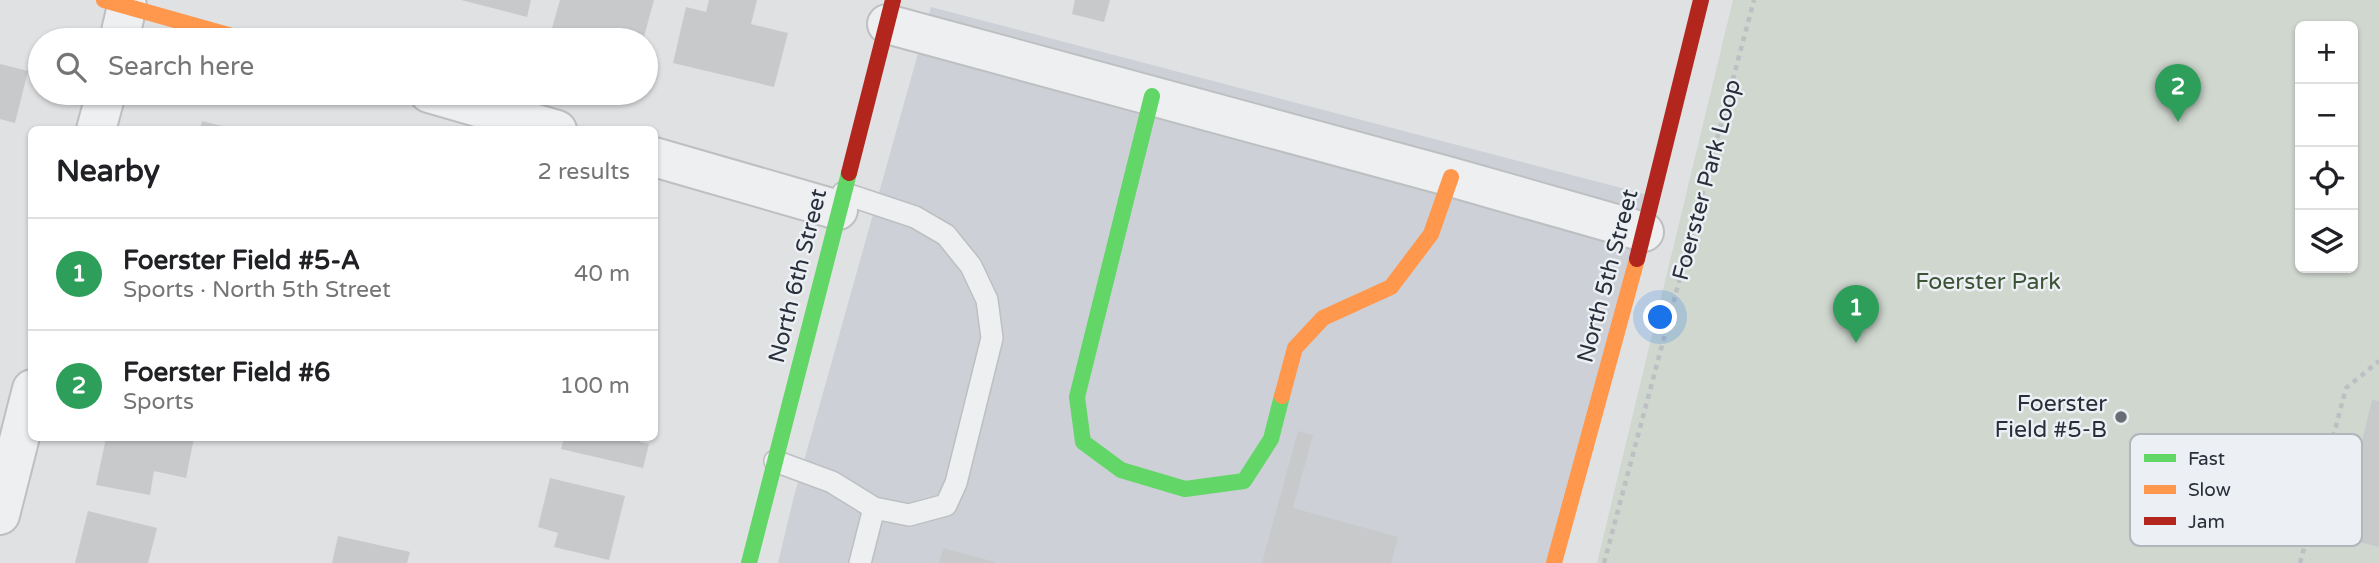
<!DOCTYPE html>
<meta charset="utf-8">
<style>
body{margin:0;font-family:"Varela Round",sans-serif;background:#f6f6f6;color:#202124}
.controls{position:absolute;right:21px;top:21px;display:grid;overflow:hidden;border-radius:10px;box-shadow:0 2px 5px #0004}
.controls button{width:63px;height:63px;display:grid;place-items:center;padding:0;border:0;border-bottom:2px solid #e0e0e0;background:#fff;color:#202124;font:35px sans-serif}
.you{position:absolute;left:1661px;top:318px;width:24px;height:24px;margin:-18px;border:5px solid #fff;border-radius:50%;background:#1a73e8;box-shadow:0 0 0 10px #1a73e833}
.badge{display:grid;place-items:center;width:46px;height:46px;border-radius:50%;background:#0f766e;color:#fff;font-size:23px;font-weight:700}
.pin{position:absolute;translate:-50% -58px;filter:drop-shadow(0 2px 4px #0008)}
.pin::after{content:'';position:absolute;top:37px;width:24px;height:21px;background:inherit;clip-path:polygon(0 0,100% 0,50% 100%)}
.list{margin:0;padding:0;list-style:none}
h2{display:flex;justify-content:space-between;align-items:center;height:91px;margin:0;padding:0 28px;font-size:30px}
h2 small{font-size:23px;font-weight:400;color:#757577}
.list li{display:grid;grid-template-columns:46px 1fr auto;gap:21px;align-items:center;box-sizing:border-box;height:112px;padding:0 28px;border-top:2px solid #e0e0e0}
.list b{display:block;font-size:26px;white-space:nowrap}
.list p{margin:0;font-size:23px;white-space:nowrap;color:#757577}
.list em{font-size:23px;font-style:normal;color:#757577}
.icon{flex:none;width:38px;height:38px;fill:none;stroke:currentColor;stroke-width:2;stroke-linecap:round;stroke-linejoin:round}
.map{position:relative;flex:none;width:2379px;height:563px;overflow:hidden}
.search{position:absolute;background:#fff;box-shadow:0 2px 5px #0004;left:28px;top:28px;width:630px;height:77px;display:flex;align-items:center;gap:18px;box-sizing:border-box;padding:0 24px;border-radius:38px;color:#757577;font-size:26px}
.panel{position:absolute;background:#fff;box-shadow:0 2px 5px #0004;left:28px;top:126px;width:630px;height:315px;border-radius:10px}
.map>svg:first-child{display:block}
</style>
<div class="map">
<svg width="2379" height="563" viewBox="0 0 2379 563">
<rect width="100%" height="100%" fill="#dfe1e3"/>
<polygon fill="#cdd0d6" points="931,7 1648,195 1550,563 778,563 793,500"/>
<path fill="#cfd7cf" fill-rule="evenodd" d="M 1733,0 L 2379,0 L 2379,563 L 1597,563 ZM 2300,26 L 2353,26 L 2353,268 L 2300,268 Z"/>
<g fill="#c7c9cb">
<polygon points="461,0 531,0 527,17"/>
<polygon points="560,0 654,0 643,40 598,40 552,28"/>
<polygon points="709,0 757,0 751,24 788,33 774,87 673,63 686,7 706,12"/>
<polygon points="1075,0 1110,0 1104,22 1072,14"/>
<polygon points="0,64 28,71 15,123 0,119"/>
<polygon points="202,121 234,129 234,130 200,130"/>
<polygon points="2372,400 2379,401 2379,547 2339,537"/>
<polygon points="1298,431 1313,435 1293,508 1398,537 1391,563 1262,563"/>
<polygon points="106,438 194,438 186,478 154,471 150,495 96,485"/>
<polygon points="564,438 641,438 640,442 649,444 643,468 561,449"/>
<polygon points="550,478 625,496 609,560 554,547 558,533 538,527"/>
<polygon points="88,511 157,528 148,563 75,563"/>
<polygon points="338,536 410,552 407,563 332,563"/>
<polygon points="943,548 995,562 995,563 939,563"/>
</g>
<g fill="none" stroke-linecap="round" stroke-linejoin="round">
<g stroke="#bdbfc1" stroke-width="24">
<g id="lane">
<polyline points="775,461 832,482 874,508 909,515 946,505 956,483 992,338 987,300 971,266 946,235 915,217 843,193"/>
<polyline points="860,563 874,508"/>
</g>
</g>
<g stroke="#bdbfc1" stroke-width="42">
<g id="street">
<polyline points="887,24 1451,177 1644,232"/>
<polyline points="119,40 127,6"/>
<polyline points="429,93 557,130"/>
<polyline points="96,130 106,93"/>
<polyline points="654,157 838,210"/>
<polyline points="0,515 32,389"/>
</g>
</g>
<g stroke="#bdbfc3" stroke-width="4.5" stroke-dasharray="5 5" stroke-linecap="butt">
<polyline points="1604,563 1754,0"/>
<polyline points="2300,563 2346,388 2379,361"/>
</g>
<use href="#lane" stroke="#eeeff0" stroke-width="21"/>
<use href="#street" stroke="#eeeff0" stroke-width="38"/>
<g stroke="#63d668" stroke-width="16">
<polyline points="1152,96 1077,397 1083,442 1121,470 1185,489 1244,481 1271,439 1282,396"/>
<polyline points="749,563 849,173"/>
</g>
<g stroke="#ff974d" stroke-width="16">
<polyline points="104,0 246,40"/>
<polyline points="1282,396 1295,348 1323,318 1391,287 1431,234 1451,177"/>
<polyline points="1554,563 1637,259"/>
</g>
<g stroke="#b3261e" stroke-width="16">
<polyline points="849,173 893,0"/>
<polyline points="1637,259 1701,0"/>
</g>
</g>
<circle fill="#686d75" stroke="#eceff3" stroke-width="2.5" cx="2121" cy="417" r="7"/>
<g text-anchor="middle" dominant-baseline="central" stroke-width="5" stroke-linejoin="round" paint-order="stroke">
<g font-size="23" fill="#282e3a" stroke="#eceff3">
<text transform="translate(1707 180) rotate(-75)">Foerster Park Loop</text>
<text transform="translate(798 276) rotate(-76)">North 6th Street</text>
<text transform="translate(1608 276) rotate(-75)">North 5th Street</text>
</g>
<g font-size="23" fill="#3c5436" stroke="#eceff3">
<text x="1988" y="282">Foerster Park</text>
</g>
<g font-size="23" fill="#282e3a" stroke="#eceff3" text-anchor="end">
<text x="2107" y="404">Foerster<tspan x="2107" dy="26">Field #5-B</tspan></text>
</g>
</g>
<rect x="2130" y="434" width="232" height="112" rx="10" fill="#eceff3" stroke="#b1b5bc" stroke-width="2"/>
<rect x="2144" y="454" width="32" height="8" fill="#63d668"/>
<rect x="2144" y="485" width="32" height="9" fill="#ff974d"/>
<rect x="2144" y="517" width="32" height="8" fill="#b3261e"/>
<g font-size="19" fill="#282e3a">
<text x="2188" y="465">Fast</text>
<text x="2188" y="496">Slow</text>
<text x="2188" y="528">Jam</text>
</g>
</svg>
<div class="controls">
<button>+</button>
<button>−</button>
<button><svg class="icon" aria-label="locate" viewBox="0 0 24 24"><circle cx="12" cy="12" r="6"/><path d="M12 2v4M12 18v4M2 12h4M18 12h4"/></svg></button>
<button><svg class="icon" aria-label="layers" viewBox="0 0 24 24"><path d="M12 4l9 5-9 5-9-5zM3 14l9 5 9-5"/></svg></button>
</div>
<div class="you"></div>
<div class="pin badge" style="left:1856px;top:343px;background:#2e9e5b">1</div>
<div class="pin badge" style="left:2178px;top:122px;background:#2e9e5b">2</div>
<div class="search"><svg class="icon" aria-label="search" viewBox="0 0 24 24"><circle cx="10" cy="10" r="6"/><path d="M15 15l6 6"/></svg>Search here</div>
<section class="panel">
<h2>Nearby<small>2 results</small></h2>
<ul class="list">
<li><span class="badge" style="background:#2e9e5b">1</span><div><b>Foerster Field #5-A</b><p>Sports · North 5th Street</p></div><em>40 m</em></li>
<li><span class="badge" style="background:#2e9e5b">2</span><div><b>Foerster Field #6</b><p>Sports</p></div><em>100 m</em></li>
</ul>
</section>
</div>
